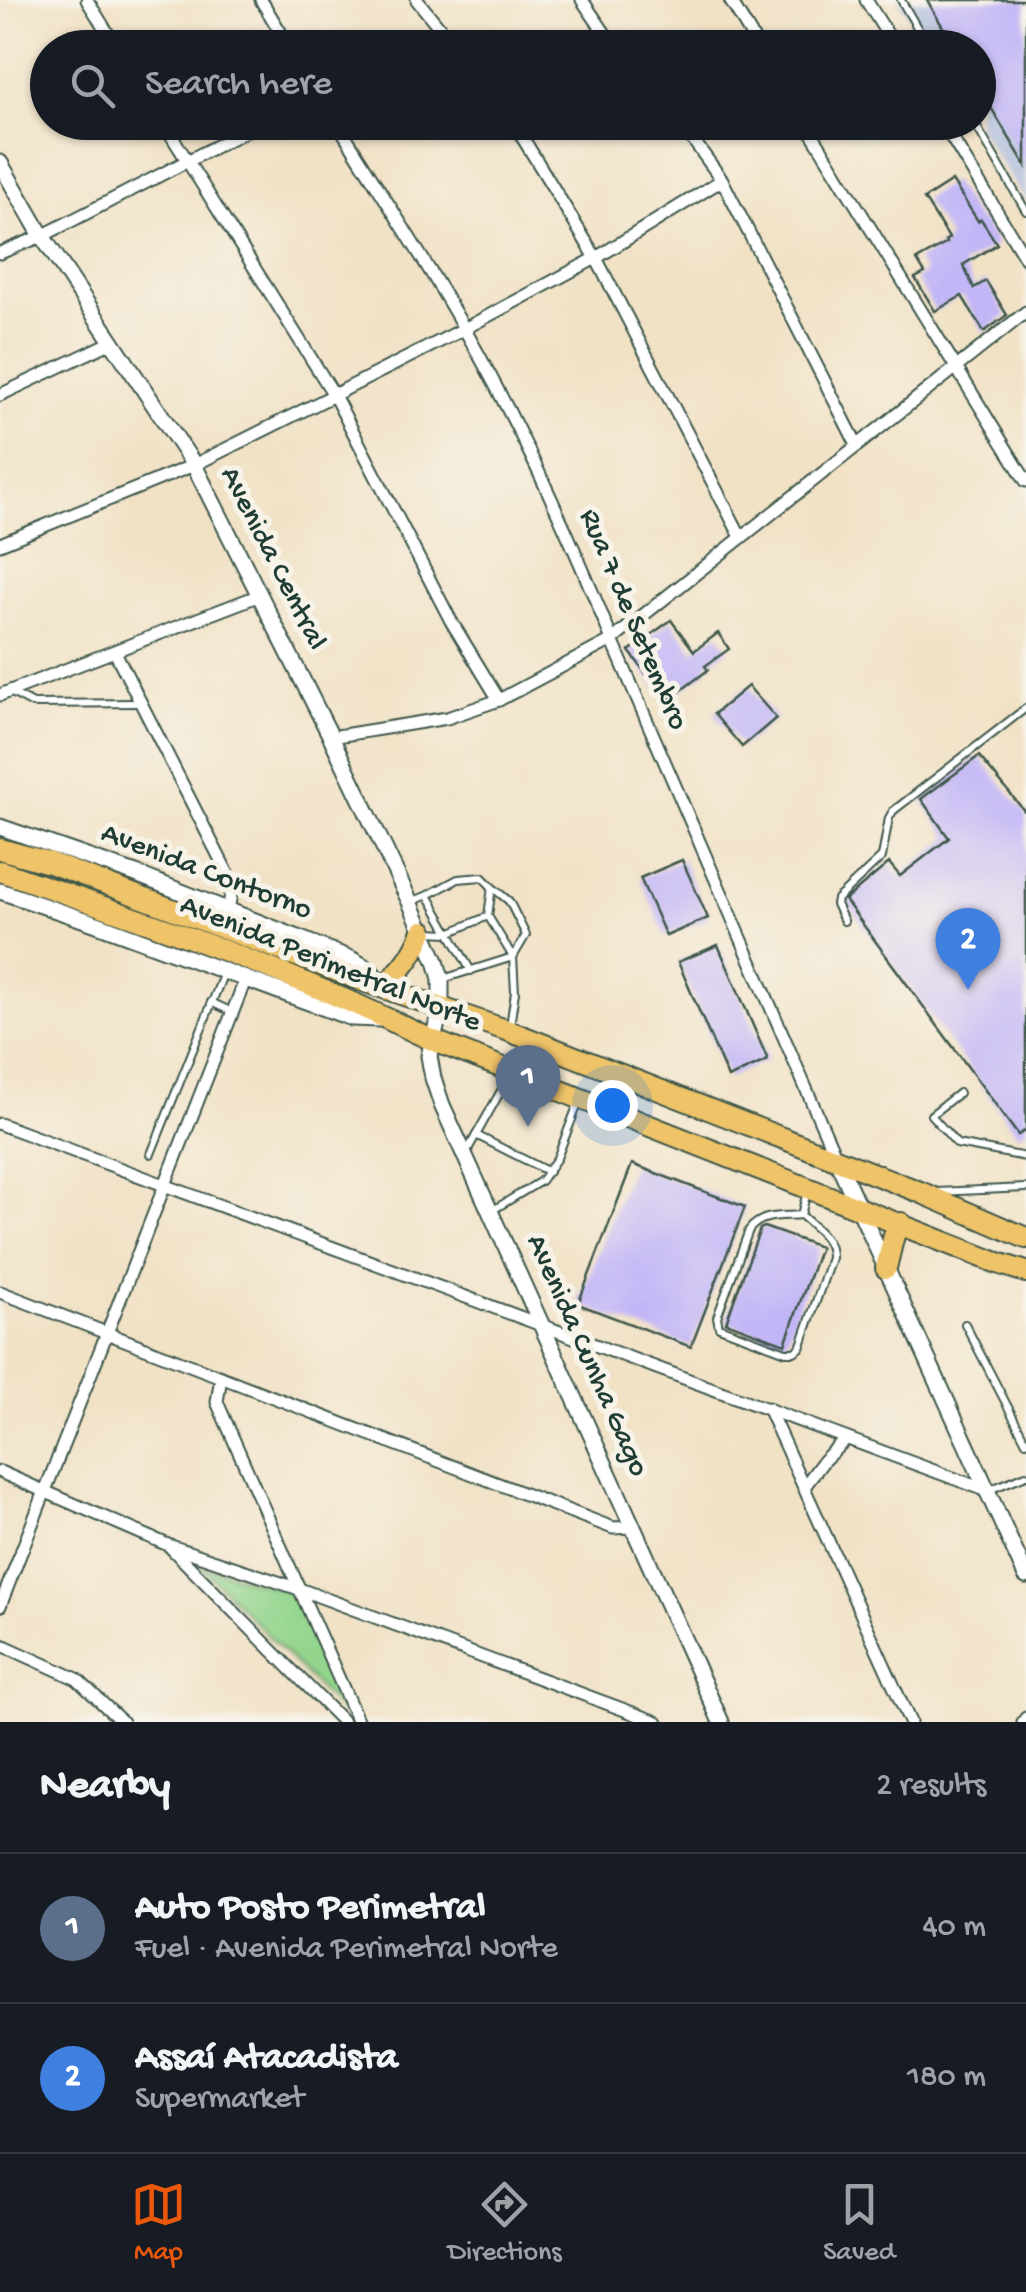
<!DOCTYPE html>
<meta charset="utf-8">
<style>
body{margin:0;font-family:"Gochi Hand",sans-serif;background:#242831;color:#f1f3f6}
.you{position:absolute;left:612px;top:1105px;width:35px;height:35px;margin:-25px;border:8px solid #fff;border-radius:50%;background:#1a73e8;box-shadow:0 0 0 15px #1a73e833}
.badge{display:grid;place-items:center;width:65px;height:65px;border-radius:50%;background:#ea580c;color:#fff;font-size:32px;font-weight:700}
.pin{position:absolute;translate:-50% -82px;filter:drop-shadow(0 2px 5px #0008)}
.pin::after{content:'';position:absolute;top:52px;width:35px;height:30px;background:inherit;clip-path:polygon(0 0,100% 0,50% 100%)}
.list{margin:0;padding:0;list-style:none}
h2{display:flex;justify-content:space-between;align-items:center;height:130px;margin:0;padding:0 40px;font-size:42px}
h2 small{font-size:32px;font-weight:400;color:#9ea1a6}
.list li{display:grid;grid-template-columns:65px 1fr auto;gap:30px;align-items:center;box-sizing:border-box;height:150px;padding:0 40px;border-top:2px solid #363941}
.list b{display:block;font-size:38px;white-space:nowrap}
.list p{margin:0;font-size:32px;white-space:nowrap;color:#9ea1a6}
.list em{font-size:32px;font-style:normal;color:#9ea1a6}
.icon{flex:none;width:55px;height:55px;fill:none;stroke:currentColor;stroke-width:2;stroke-linecap:round;stroke-linejoin:round}
.map{position:relative;flex:none;width:1026px;height:1722px;overflow:hidden}
.search{position:absolute;background:#171b24;box-shadow:0 2px 8px #0004;left:30px;right:30px;top:30px;height:110px;display:flex;align-items:center;gap:25px;box-sizing:border-box;padding:0 35px;border-radius:55px;color:#9ea1a6;font-size:38px}
.sheet{height:430px;background:#171b24}
nav{display:flex;justify-content:space-around;align-items:center;box-sizing:border-box;height:140px;border-top:2px solid #363941;background:#171b24;font-size:28px;color:#9ea1a6}
nav a{display:grid;justify-items:center;gap:5px}
nav .on{color:#ea580c}
.map>svg:first-child{display:block}
</style>
<div class="map">
<svg width="1026" height="1722" viewBox="0 0 1026 1722">
<rect width="100%" height="100%" fill="#f7f3e8"/>
<filter id="ink" filterUnits="userSpaceOnUse"><feTurbulence type="fractalNoise" baseFrequency=".01" numOctaves="2"/><feDisplacementMap in="SourceGraphic" scale="20" xChannelSelector="R" yChannelSelector="G"/><feConvolveMatrix kernelMatrix="1 2 1 2 8 2 1 2 1" color-interpolation-filters="sRGB"/></filter>
<filter id="wash" filterUnits="userSpaceOnUse"><feTurbulence type="fractalNoise" baseFrequency=".0048" numOctaves="4" result="noise"/><feDisplacementMap in="SourceGraphic" scale="40" xChannelSelector="R" yChannelSelector="G"/><feGaussianBlur stdDeviation="2.25" result="paint"/><feColorMatrix in="noise" values="0 0 0 0 0 0 0 0 0 0 0 0 0 0 0 0 0 1.4 0 .05"/><feComposite in="paint" operator="in"/></filter>
<g filter="url(#wash)">
<rect width="100%" height="100%" fill="#f1e2c6"/>
<polygon fill="#b9c5de" points="898,0 1026,0 1026,203 975,123 978,122 978,48 928,47"/>
<polygon fill="#93d58d" stroke="#598960" stroke-width="2.5" points="200,1565 299,1594 351,1722"/>
<g id="blocks">
<g fill="#c2b6f7">
<polygon points="927,0 1026,0 1026,166 978,86 978,48 955,48"/>
<polygon points="952,181 978,221 981,219 997,244 963,265 974,288 986,281 1007,315 984,332 962,296 935,311 915,278 925,273 917,260 947,243 945,241 949,238 924,199"/>
<polygon points="671,620 694,651 718,633 729,649 705,666 708,670 667,701 629,651"/>
<polygon points="748,686 776,718 742,747 714,714"/>
<polygon points="979,756 1026,813 1026,1130 1018,1135 845,900 889,863 900,876 949,838 921,799"/>
<polygon points="682,860 708,918 666,936 640,878"/>
<polygon points="718,945 768,1060 728,1078 678,962"/>
<polygon points="632,1164 745,1207 691,1347 578,1304"/>
<polygon points="764,1227 820,1247 785,1344 726,1322 760,1229"/>
</g>
</g>
</g>
<g filter="url(#ink)">
<use href="#blocks" fill-opacity="0" stroke="#3e564a" stroke-width="2.5"/>
<g fill="none" stroke-linecap="round" stroke-linejoin="round">
<g stroke="#3e564a" stroke-width="10">
<g id="service">
<polyline points="901,0 929,48"/>
<polyline points="974,122 1026,211"/>
<polyline points="10,692 33,704 139,703"/>
<polyline points="428,895 471,971"/>
<polyline points="411,902 428,895 458,879 482,877 492,887 488,916 513,957 515,992 510,1026"/>
<polyline points="844,921 836,904 837,899 882,857 889,818 893,811 1026,708"/>
<polyline points="428,932 449,933 488,916"/>
<polyline points="443,979 513,957 526,935 509,901 493,888"/>
<polyline points="211,1002 232,1012"/>
<polyline points="959,1093 931,1115 957,1144 1026,1157"/>
<polyline points="476,1135 549,1172"/>
<polyline points="466,1153 511,1073"/>
<polyline points="151,1154 225,970"/>
<polyline points="937,1192 1026,1188"/>
<polyline points="493,1210 541,1181 557,1158 578,1104"/>
<path d="M 801,1215 C 815,1228 832,1238 831,1258 L 800,1348 L 794,1352 L 786,1352 L 719,1327 L 717,1317 L 749,1230 C 762,1213 781,1217 801,1215 Z"/>
<polyline points="801,1215 807,1192"/>
<polyline points="965,1324 1026,1442"/>
<polyline points="989,1490 1026,1475"/>
</g>
</g>
<g stroke="#3e564a" stroke-width="15">
<g id="minor">
<polyline points="87,0 117,48"/>
<polyline points="261,0 290,48"/>
<polyline points="417,0 456,48"/>
<polyline points="582,0 615,48"/>
<polyline points="730,0 759,48"/>
<polyline points="866,0 896,48"/>
<polyline points="409,48 441,31"/>
<polyline points="163,122 334,395 451,621 499,700"/>
<path d="M 337,122 C 379,191 425,259 465,330 C 522,430 569,533 612,640 L 837,1160"/>
<polyline points="513,122 596,258 741,537"/>
<polyline points="676,122 696,144 722,180 857,445"/>
<polyline points="805,122 1026,481"/>
<polyline points="942,122 1026,259"/>
<polyline points="0,253 42,236 263,122"/>
<polyline points="0,395 114,341"/>
<polyline points="0,544 194,465 334,395 464,329 596,258 722,180"/>
<polyline points="115,652 233,884 228,910"/>
<polyline points="0,695 260,595"/>
<polyline points="331,737 447,718 499,700 612,640 1026,312"/>
<polyline points="0,1124 988,1491"/>
<polyline points="0,1292 613,1528 632,1527"/>
<polyline points="221,1377 217,1402 358,1722"/>
<polyline points="768,1408 910,1722"/>
<polyline points="0,1472 168,1545 302,1590 657,1722"/>
<polyline points="804,1487 824,1460 846,1439"/>
<polyline points="171,1548 343,1722"/>
<polyline points="0,1606 246,978"/>
<polyline points="0,1644 77,1679 122,1722"/>
<polyline points="1023,1722 1026,1718"/>
</g>
</g>
<g stroke="#3e564a" stroke-width="19">
<g id="tertiary">
<polyline points="0,163 42,236 194,465 331,737 410,902 436,961 441,979 441,1007 429,1056 433,1078 442,1105 721,1722"/>
<polyline points="0,827 136,874 351,959 370,970 383,987"/>
<polyline points="0,891 97,924 352,1018 379,1019"/>
<polyline points="837,1160 1026,1576"/>
</g>
</g>
<g stroke="#3e564a" stroke-width="24">
<g id="trunk">
<polyline points="0,849 50,863 360,980 509,1031 920,1192 1026,1238"/>
<path d="M 0,871 C 119,912 240,953 355,1004 C 380,1015 406,1028 432,1040 L 995,1262 L 1026,1272"/>
<path d="M 383,987 C 402,970 414,955 423,931"/>
<polyline points="886,1268 894,1235 901,1223"/>
</g>
</g>
<use href="#service" stroke="#fff" stroke-width="6"/>
<use href="#minor" stroke="#fff" stroke-width="11"/>
<use href="#tertiary" stroke="#fff" stroke-width="15"/>
<use href="#trunk" stroke="#efc469" stroke-width="20"/>
</g>
</g>
<g text-anchor="middle" dominant-baseline="central" stroke-width="10" stroke-linejoin="round" paint-order="stroke">
<g font-size="30" fill="#1f3d34" stroke="#f7f3e8">
<text transform="translate(272 559) rotate(63)">Avenida Central</text>
<text transform="translate(632 620) rotate(67)">Rua 7 de Setembro</text>
<text transform="translate(206 873) rotate(21)">Avenida Contorno</text>
<text transform="translate(330 965) rotate(22)">Avenida Perimetral Norte</text>
<text transform="translate(586 1356) rotate(66)">Avenida Cunha Gago</text>
</g>
</g>
</svg>
<div class="you"></div>
<div class="pin badge" style="left:528px;top:1127px;background:#5c6f8a">1</div>
<div class="pin badge" style="left:968px;top:990px;background:#3f7fe0">2</div>
<div class="search"><svg class="icon" aria-label="search" viewBox="0 0 24 24"><circle cx="10" cy="10" r="6"/><path d="M15 15l6 6"/></svg>Search here</div>
</div>
<section class="sheet">
<h2>Nearby<small>2 results</small></h2>
<ul class="list">
<li><span class="badge" style="background:#5c6f8a">1</span><div><b>Auto Posto Perimetral</b><p>Fuel · Avenida Perimetral Norte</p></div><em>40 m</em></li>
<li><span class="badge" style="background:#3f7fe0">2</span><div><b>Assaí Atacadista</b><p>Supermarket</p></div><em>180 m</em></li>
</ul>
</section>
<nav>
<a class="on"><svg class="icon" aria-label="map" viewBox="0 0 24 24"><path d="M3 6l6-2 6 2 6-2v14l-6 2-6-2-6 2zM9 4v14M15 6v14"/></svg>Map</a>
<a><svg class="icon" aria-label="directions" viewBox="0 0 24 24"><path d="M12 3l9 9-9 9-9-9zM9 14v-3h6M13 9l2 2-2 2"/></svg>Directions</a>
<a><svg class="icon" aria-label="saved" viewBox="0 0 24 24"><path d="M7 4h10v16l-5-4-5 4z"/></svg>Saved</a>
</nav>
